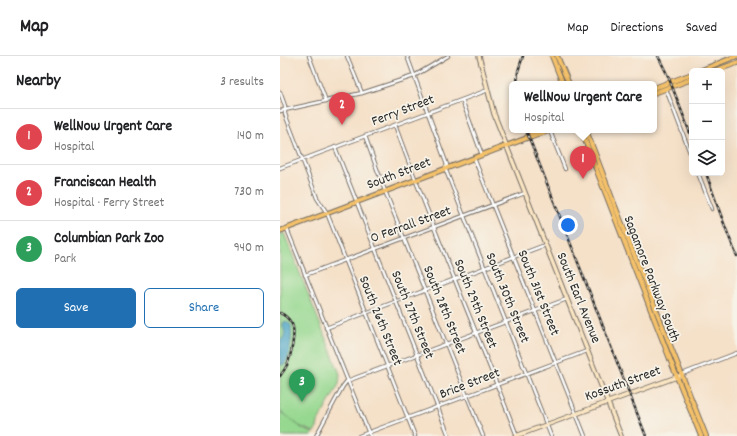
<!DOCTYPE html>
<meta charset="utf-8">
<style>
body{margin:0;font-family:Dekko,sans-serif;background:#f2f2f2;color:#202124}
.controls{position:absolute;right:12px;top:12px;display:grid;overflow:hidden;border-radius:6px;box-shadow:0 4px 16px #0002}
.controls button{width:36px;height:36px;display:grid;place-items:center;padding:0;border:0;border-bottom:1px solid #e0e0e0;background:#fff;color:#202124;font:20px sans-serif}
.you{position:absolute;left:288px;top:169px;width:14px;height:14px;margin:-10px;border:3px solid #fff;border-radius:50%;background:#1a73e8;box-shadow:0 0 0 6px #1a73e833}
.badge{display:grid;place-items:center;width:26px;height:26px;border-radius:50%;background:#1f6fb2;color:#fff;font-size:13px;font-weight:700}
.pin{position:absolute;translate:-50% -33px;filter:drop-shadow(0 1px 2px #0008)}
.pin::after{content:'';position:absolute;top:21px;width:14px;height:12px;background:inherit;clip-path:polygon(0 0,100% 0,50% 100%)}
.popup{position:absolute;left:229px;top:25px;width:148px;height:52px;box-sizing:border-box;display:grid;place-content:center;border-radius:6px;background:#fff;filter:drop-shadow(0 1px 3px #0005);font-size:13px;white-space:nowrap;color:#757577}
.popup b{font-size:15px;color:#202124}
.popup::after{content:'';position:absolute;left:50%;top:100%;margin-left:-8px;border:8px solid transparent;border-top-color:#fff}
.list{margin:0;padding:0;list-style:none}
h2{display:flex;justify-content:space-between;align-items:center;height:52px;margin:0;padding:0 16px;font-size:17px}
h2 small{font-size:13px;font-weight:400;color:#757577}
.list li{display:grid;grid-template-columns:26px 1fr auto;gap:12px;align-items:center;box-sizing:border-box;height:56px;padding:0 16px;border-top:1px solid #e0e0e0}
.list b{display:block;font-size:15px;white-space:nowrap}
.list p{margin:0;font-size:13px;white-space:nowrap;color:#757577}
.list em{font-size:13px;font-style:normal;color:#757577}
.actions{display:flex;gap:8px;padding:12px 16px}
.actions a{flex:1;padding:9px 0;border:1px solid #1f6fb2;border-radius:6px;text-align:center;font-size:14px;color:#1f6fb2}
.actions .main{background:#1f6fb2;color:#fff}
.icon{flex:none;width:22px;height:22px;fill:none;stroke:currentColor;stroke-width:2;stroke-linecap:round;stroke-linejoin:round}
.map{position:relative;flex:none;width:457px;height:380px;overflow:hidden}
header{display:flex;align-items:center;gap:24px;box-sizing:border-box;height:56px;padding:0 20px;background:#fff;border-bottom:1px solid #e0e0e0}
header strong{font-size:19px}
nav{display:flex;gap:22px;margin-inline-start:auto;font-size:14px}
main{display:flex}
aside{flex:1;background:#fff}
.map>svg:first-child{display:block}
</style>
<header>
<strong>Map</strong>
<nav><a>Map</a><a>Directions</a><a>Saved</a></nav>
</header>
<main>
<aside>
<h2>Nearby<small>3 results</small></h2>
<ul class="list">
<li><span class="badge" style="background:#e0444e">1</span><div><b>WellNow Urgent Care</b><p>Hospital</p></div><em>140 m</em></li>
<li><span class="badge" style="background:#e0444e">2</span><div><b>Franciscan Health</b><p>Hospital · Ferry Street</p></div><em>730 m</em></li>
<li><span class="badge" style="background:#2e9e5b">3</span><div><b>Columbian Park Zoo</b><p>Park</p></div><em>940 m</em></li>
</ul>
<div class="actions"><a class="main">Save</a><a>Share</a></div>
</aside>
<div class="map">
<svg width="457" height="380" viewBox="0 0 457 380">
<rect width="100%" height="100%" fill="#f7f3e8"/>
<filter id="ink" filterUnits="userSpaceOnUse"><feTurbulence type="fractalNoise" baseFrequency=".025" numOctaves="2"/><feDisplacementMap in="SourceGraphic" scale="8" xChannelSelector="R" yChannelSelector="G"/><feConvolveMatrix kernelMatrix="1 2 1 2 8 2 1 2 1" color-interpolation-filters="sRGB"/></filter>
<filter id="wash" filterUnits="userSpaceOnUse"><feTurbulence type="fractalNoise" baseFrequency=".012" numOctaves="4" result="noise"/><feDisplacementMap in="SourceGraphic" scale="16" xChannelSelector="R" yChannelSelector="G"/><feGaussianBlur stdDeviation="0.9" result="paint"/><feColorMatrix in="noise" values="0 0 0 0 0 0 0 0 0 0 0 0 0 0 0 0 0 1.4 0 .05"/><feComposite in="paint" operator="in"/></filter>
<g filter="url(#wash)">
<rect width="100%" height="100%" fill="#f5e0c8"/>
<g fill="#96d890" stroke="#60825e">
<polygon points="4,177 60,318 59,328 38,366 37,372 34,376 19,370 0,355 0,178"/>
<polygon points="0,357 3,357 23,373 33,377 32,380 0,380"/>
</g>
<path fill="#49a5c7" stroke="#3a6879" d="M 6,265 L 11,269 C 12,277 11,296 7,304 C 6,306 5,307 4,309 L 3,308 L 0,310 L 0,285 C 5,282 6,275 2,269 L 3,266 Z"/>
</g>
<g filter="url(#ink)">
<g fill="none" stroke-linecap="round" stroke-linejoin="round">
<g stroke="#726a62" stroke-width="4.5">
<g id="street">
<polyline points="29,0 46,45"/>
<polyline points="67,0 82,37"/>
<polyline points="127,0 167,109 165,112 271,380"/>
<polyline points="386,33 412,102"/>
<polyline points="0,36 5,50 5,58 37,142 47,157 135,380"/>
<polyline points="182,44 202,99"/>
<polyline points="0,55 82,37 134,20 168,0"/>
<path d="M 115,69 C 153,174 197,276 237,380"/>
<polyline points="270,75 285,113"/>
<polyline points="85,80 105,135 203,380"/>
<polyline points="55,91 169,380"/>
<polyline points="194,102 305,380"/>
<polyline points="0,112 208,34"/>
<polyline points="418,117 432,153"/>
<polyline points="7,173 90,380"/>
<polyline points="25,219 245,137"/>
<polyline points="46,272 265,189"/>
<polyline points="402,318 457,297"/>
<polyline points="36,380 63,330 67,325 287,243"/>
<polyline points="79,380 307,295"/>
</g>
</g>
<g stroke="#726a62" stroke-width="5.5">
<g id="secondary">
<polyline points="199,0 214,58 341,380"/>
<polyline points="236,380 402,319"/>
</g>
</g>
<g stroke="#726a62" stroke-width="6">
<g id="primary">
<polyline points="272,0 283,28"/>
<polyline points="277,0 289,28"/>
<polyline points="419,15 457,0"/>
<polyline points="434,15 457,7"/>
<polyline points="374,32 412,18"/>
<polyline points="374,37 412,23"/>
<polyline points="301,74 395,316 421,380"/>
<polyline points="306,74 335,150 426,380"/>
<polyline points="247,81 250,78 261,74"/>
<polyline points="0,175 247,82 252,81 271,74"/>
</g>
</g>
<use href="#street" stroke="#fff" stroke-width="2.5"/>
<use href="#secondary" stroke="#fbe6c3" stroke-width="3.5"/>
<use href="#primary" stroke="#f4c16a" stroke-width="4"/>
<g stroke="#2b2b2b" stroke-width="2.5">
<g id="rail">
<polyline points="378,0 388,20 412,82"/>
<polyline points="237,28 238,15 243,0"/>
<polyline points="246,74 366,380"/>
<path d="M 426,117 C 436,145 445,173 457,200"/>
<path d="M 0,257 C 5,259 9,263 12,268 C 16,276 11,300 7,309 C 5,313 3,316 0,320"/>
</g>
</g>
<use href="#rail" stroke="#f7f3e8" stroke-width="1" stroke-dasharray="3" stroke-linecap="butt"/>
</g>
</g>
<g text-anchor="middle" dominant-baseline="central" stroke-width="3.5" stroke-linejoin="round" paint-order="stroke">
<g font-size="14" fill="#2b2b2b" stroke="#f7f3e8">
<text transform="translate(123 55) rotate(-21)">Ferry Street</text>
<text transform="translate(119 118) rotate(-21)">South Street</text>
<text transform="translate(131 169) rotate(-20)">O Ferrall Street</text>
<text transform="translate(371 223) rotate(69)">Sagamore Parkway South</text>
<text transform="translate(258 237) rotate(68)">South 31st Street</text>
<text transform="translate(227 242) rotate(68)">South 30th Street</text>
<text transform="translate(298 242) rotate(68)">South Earl Avenue</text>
<text transform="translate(195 248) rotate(68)">South 29th Street</text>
<text transform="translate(164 254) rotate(68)">South 28th Street</text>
<text transform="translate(132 259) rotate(68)">South 27th Street</text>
<text transform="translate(100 265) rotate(68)">South 26th Street</text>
<text transform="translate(190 328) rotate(-21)">Brice Street</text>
<text transform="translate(343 328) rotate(-20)">Kossuth Street</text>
</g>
</g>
</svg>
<div class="controls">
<button>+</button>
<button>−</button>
<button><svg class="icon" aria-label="layers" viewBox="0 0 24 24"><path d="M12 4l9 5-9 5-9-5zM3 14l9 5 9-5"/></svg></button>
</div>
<div class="you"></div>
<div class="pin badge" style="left:303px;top:123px;background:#e0444e">1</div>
<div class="popup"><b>WellNow Urgent Care</b>Hospital</div>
<div class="pin badge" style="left:62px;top:69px;background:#e0444e">2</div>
<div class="pin badge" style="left:22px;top:346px;background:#2e9e5b">3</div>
</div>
</main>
